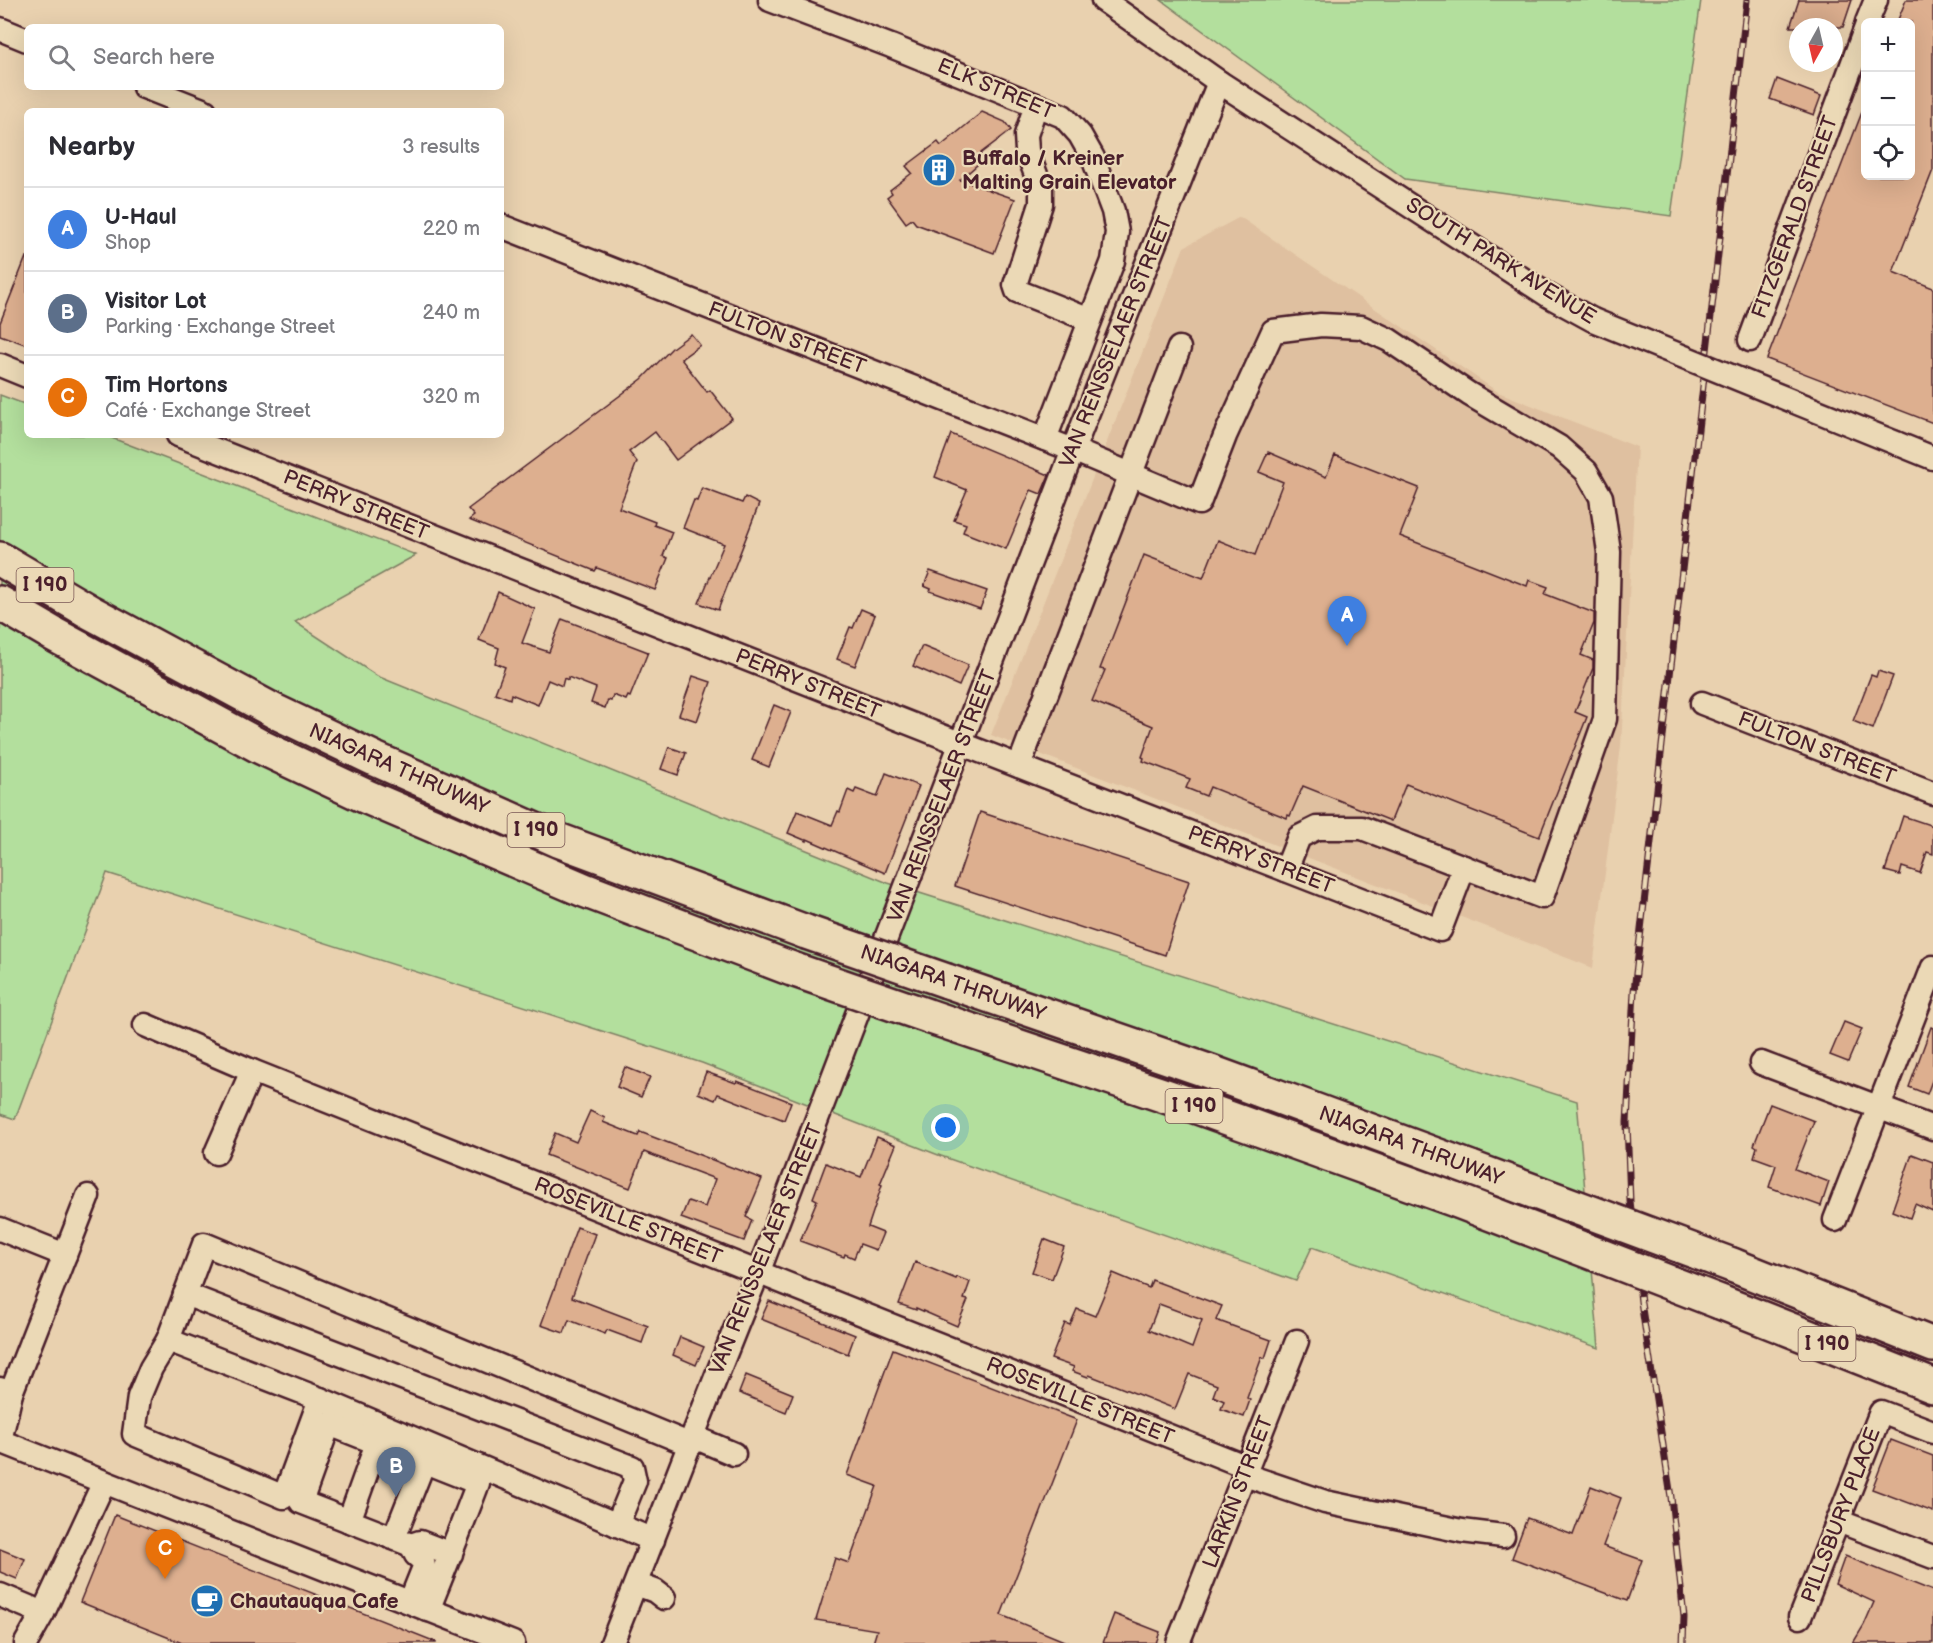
<!DOCTYPE html>
<meta charset="utf-8">
<style>
body{margin:0;font-family:"Balsamiq Sans",sans-serif;background:#f7f7f7;color:#2b2b33}
.controls{position:absolute;right:18px;top:18px;display:grid;overflow:hidden;border-radius:9px;box-shadow:0 6px 24px #0002}
.controls button{width:54px;height:54px;display:grid;place-items:center;padding:0;border:0;border-bottom:2px solid #e1e1e2;background:#fff;color:#2b2b33;font:30px sans-serif}
.compass{position:absolute;left:1789px;top:18px;width:54px;height:54px;border-radius:50%;background:#fff;box-shadow:0 6px 24px #0002;rotate:188deg}
.you{position:absolute;left:946px;top:1128px;width:21px;height:21px;margin:-15px;border:4px solid #fff;border-radius:50%;background:#1a73e8;box-shadow:0 0 0 9px #1a73e833}
.badge{display:grid;place-items:center;width:39px;height:39px;border-radius:50%;background:#b45309;color:#fff;font-size:20px;font-weight:700}
.pin{position:absolute;translate:-50% -50px;filter:drop-shadow(0 2px 3px #0008)}
.pin::after{content:'';position:absolute;top:32px;width:21px;height:18px;background:inherit;clip-path:polygon(0 0,100% 0,50% 100%)}
.list{margin:0;padding:0;list-style:none}
h2{display:flex;justify-content:space-between;align-items:center;height:78px;margin:0;padding:0 24px;font-size:26px}
h2 small{font-size:20px;font-weight:400;color:#7c7c81}
.list li{display:grid;grid-template-columns:39px 1fr auto;gap:18px;align-items:center;box-sizing:border-box;height:84px;padding:0 24px;border-top:2px solid #e1e1e2}
.list b{display:block;font-size:22px;white-space:nowrap}
.list p{margin:0;font-size:20px;white-space:nowrap;color:#7c7c81}
.list em{font-size:20px;font-style:normal;color:#7c7c81}
.icon{flex:none;width:33px;height:33px;fill:none;stroke:currentColor;stroke-width:2;stroke-linecap:round;stroke-linejoin:round}
.map{position:relative;flex:none;width:1933px;height:1643px;overflow:hidden}
.search{position:absolute;background:#fff;box-shadow:0 6px 24px #0002;left:24px;top:24px;width:480px;height:66px;display:flex;align-items:center;gap:15px;box-sizing:border-box;padding:0 21px;border-radius:9px;color:#7c7c81;font-size:22px}
.panel{position:absolute;background:#fff;box-shadow:0 6px 24px #0002;left:24px;top:108px;width:480px;height:330px;border-radius:9px}
.map>svg:first-child{display:block}
</style>
<div class="map">
<svg width="1933" height="1643" viewBox="0 0 1933 1643">
<rect width="100%" height="100%" fill="#e9d1af"/>
<filter id="ink" filterUnits="userSpaceOnUse"><feTurbulence type="fractalNoise" baseFrequency=".0167" numOctaves="2"/><feDisplacementMap in="SourceGraphic" scale="12" xChannelSelector="R" yChannelSelector="G"/><feConvolveMatrix kernelMatrix="1 2 1 2 8 2 1 2 1" color-interpolation-filters="sRGB"/></filter>
<g filter="url(#ink)">
<polygon fill="#dfc0a0" points="1240,217 1498,392 1637,447 1621,746 1593,968 991,735 1184,247"/>
<g fill="#b3df9d" stroke="#7e7f64" stroke-width="1.5">
<polygon points="1161,0 1701,0 1671,216 1405,179"/>
<polygon points="0,395 27,405 27,435 104,435 416,555 295,622 377,676 888,883 1577,1101 1599,1348 1312,1247 1296,1281 941,1156 702,1063 107,873 15,1119 0,1114"/>
</g>
<g fill="#ddaf8f" stroke="#4a1f2b" stroke-width="1.5" fill-rule="evenodd">
<polygon points="1799,0 1852,0 1843,27 1790,27"/>
<polygon points="1906,0 1933,0 1933,170 1893,272 1933,288 1933,423 1767,359 1864,107 1866,176 1911,176 1911,22 1897,22"/>
<polygon points="1777,79 1821,96 1814,115 1770,99"/>
<polygon points="982,112 1005,122 1011,130 981,153 978,164 960,180 1015,199 994,253 916,224 912,219 906,223 887,197 892,193 890,190 912,173 906,166 938,142 941,146"/>
<polygon points="26,257 27,257 27,345 0,335 0,323"/>
<polygon points="691,334 700,345 681,359 707,392 710,390 732,418 676,460 655,432 629,452 637,462 619,508 655,522 654,525 672,532 663,556 668,558 655,590 597,568 595,571 469,520 474,516 468,509 642,379 672,348"/>
<polygon points="951,434 1049,475 1041,494 1031,490 1006,549 963,532 966,524 954,520 967,490 935,477"/>
<polygon points="1268,452 1326,477 1335,455 1419,488 1400,536 1527,586 1529,580 1548,587 1545,594 1594,613 1594,623 1581,655 1593,660 1593,668 1575,712 1587,717 1539,837 1406,784 1391,821 1303,786 1290,816 1288,815 1287,818 1210,787 1206,796 1186,788 1190,779 1143,761 1144,758 1142,757 1153,726 1092,701 1105,670 1100,669 1144,555 1203,578 1218,540 1255,555 1283,482 1259,472"/>
<polygon points="702,488 742,503 745,497 759,504 718,610 699,603 724,544 683,528 694,500 697,501"/>
<polygon points="930,571 987,591 980,609 930,591 931,589 924,586"/>
<polygon points="498,592 535,609 522,643 549,652 562,619 648,652 630,697 628,696 626,700 613,695 611,701 608,700 605,708 591,703 596,688 568,677 568,680 564,678 562,686 548,680 538,705 511,694 510,699 495,693 505,667 495,663 499,648 479,640"/>
<polygon points="861,609 875,615 855,666 837,659 850,627 853,628"/>
<polygon points="922,646 968,665 959,686 913,666"/>
<polygon points="1878,671 1893,676 1873,729 1853,721 1871,675 1876,677"/>
<polygon points="693,676 711,682 697,721 679,715"/>
<polygon points="774,705 791,712 769,767 752,760"/>
<polygon points="669,747 686,753 678,775 661,769"/>
<polygon points="886,773 919,786 885,873 807,839 807,841 788,833 797,811 832,825 838,811 840,812 848,790 854,793 856,789 877,797"/>
<polygon points="980,812 1189,881 1165,955 955,886"/>
<polygon points="1903,816 1933,826 1933,854 1927,852 1920,873 1902,867 1900,875 1885,871"/>
<polygon points="1844,1022 1862,1029 1848,1062 1830,1055"/>
<polygon points="1931,1027 1933,1028 1933,1078 1927,1094 1909,1087"/>
<polygon points="625,1067 650,1077 641,1097 617,1087"/>
<polygon points="706,1072 736,1083 737,1081 791,1102 784,1120 718,1094 715,1100 698,1093"/>
<polygon points="1770,1104 1814,1121 1795,1169 1829,1182 1821,1206 1769,1187 1776,1165 1754,1157 1757,1147 1754,1145"/>
<polygon points="590,1111 605,1118 603,1122 638,1136 640,1132 762,1179 746,1217 752,1220 744,1241 681,1218 688,1201 705,1207 715,1179 644,1152 630,1188 546,1155 555,1133 576,1142"/>
<polygon points="877,1137 896,1145 880,1184 882,1185 868,1227 883,1233 876,1250 860,1244 854,1258 845,1254 844,1257 800,1241 817,1200 813,1198 826,1163 861,1177"/>
<polygon points="1912,1154 1933,1162 1933,1212 1915,1204 1910,1218 1892,1211"/>
<polygon points="577,1227 595,1234 572,1297 648,1326 642,1343 607,1330 605,1334 569,1320 564,1333 541,1325"/>
<polygon points="1044,1239 1064,1247 1052,1279 1032,1272"/>
<polygon points="915,1262 956,1279 957,1277 970,1282 964,1299 968,1300 957,1326 916,1308 916,1310 899,1304"/>
<path d="M 1113,1273 L 1149,1288 L 1152,1280 L 1222,1306 L 1216,1320 L 1271,1340 L 1265,1358 L 1262,1357 L 1247,1398 L 1250,1400 L 1244,1417 L 1221,1409 L 1224,1401 L 1213,1396 L 1217,1385 L 1189,1374 L 1175,1409 L 1089,1375 L 1088,1377 L 1072,1371 L 1074,1367 L 1051,1359 L 1065,1323 L 1070,1325 L 1077,1309 L 1095,1316 ZM 1159,1304 L 1202,1320 L 1192,1348 L 1149,1330 Z"/>
<polygon points="769,1301 855,1335 848,1354 761,1319"/>
<polygon points="680,1337 704,1347 696,1365 673,1355"/>
<polygon points="893,1349 1077,1420 1001,1615 1069,1643 873,1643 877,1630 816,1620 835,1558 849,1563 877,1486 847,1475"/>
<polygon points="746,1375 793,1394 786,1412 739,1393"/>
<polygon points="1891,1440 1933,1456 1933,1512 1872,1489"/>
<polygon points="1591,1486 1621,1498 1603,1546 1642,1560 1627,1601 1512,1558 1527,1518 1573,1535"/>
<polygon points="115,1515 436,1642 436,1643 182,1643 80,1602"/>
<polygon points="0,1549 25,1559 17,1579 0,1572"/>
<polygon points="1845,1556 1933,1591 1933,1643 1853,1643 1864,1625 1874,1602 1835,1584"/>
<polygon points="1114,1614 1160,1632 1156,1643 1103,1643"/>
</g>
<g fill="none" stroke-linecap="round" stroke-linejoin="round">
<g stroke="#4a1f2b" stroke-width="27">
<g id="minor">
<polyline points="770,0 891,46 1063,116 1080,135 1093,158 1113,211 1117,232 1113,261 1045,439"/>
<polyline points="1103,0 1219,82 1549,296 1593,320"/>
<polyline points="1867,22 1876,0"/>
<polyline points="0,29 27,40"/>
<polyline points="144,87 205,111"/>
<polyline points="1036,105 1026,135 1027,151 1041,188 1041,204 1015,285 1017,291 1090,320"/>
<polyline points="501,226 1073,450 1199,503 1225,436 1273,331 1321,325 1361,327 1389,340 1469,394 1559,447 1586,471 1601,497 1609,552 1605,719 1542,897 1362,828 1317,828 1299,837 1286,870"/>
<polyline points="1750,340 1866,27"/>
<polyline points="0,365 27,376"/>
<polyline points="178,435 962,744 1440,930 1464,867"/>
<polyline points="1896,443 1933,458"/>
<polyline points="1702,703 1933,793"/>
<polyline points="1019,766 1179,348"/>
<polyline points="145,1025 252,1071 1247,1467"/>
<polyline points="1761,1063 1933,1128"/>
<polyline points="216,1153 252,1071"/>
<polyline points="1835,1220 1933,967"/>
<polyline points="0,1229 65,1255"/>
<polyline points="185,1294 632,1467 635,1481 617,1525"/>
<polyline points="168,1340 151,1368 139,1397 134,1434 284,1497 320,1399"/>
<polyline points="0,1389 11,1393 0,1441"/>
<polyline points="11,1393 88,1196"/>
<polyline points="694,1437 734,1454"/>
<polyline points="0,1441 513,1643"/>
<polyline points="1245,1475 1325,1502 1462,1531 1503,1536"/>
<polyline points="349,1521 377,1443"/>
<polyline points="1838,1521 1933,1557"/>
<polyline points="394,1538 424,1462"/>
<polyline points="653,1540 320,1399 168,1340 204,1244 691,1445"/>
<polyline points="636,1584 655,1591 664,1598"/>
<polyline points="0,1595 43,1613"/>
<polyline points="410,1602 424,1567 423,1561 416,1555 411,1545"/>
<path d="M 428,1610 C 445,1568 462,1525 478,1483 L 329,1424 L 301,1502 L 411,1545 L 420,1542 L 451,1554"/>
<polyline points="1800,1617 1881,1412 1933,1432"/>
<polyline points="26,1643 43,1613 104,1482"/>
<path d="M 612,1643 C 661,1520 707,1396 758,1273 L 1073,450 L 1219,82"/>
<polyline points="1178,1643 1297,1341"/>
</g>
</g>
<g stroke="#4a1f2b" stroke-width="38">
<g id="highway">
<polyline points="0,559 90,612 274,711 375,759 558,840 806,932"/>
<polyline points="0,603 53,634 261,747 367,797 584,890 792,969"/>
<polyline points="947,981 1211,1072 1471,1168"/>
<polyline points="928,1016 1192,1105 1458,1201"/>
<polyline points="1732,1265 1933,1345"/>
<polyline points="1720,1302 1933,1386"/>
</g>
</g>
<use href="#minor" stroke="#ebd9b6" stroke-width="22"/>
<use href="#highway" stroke="#ebd9b6" stroke-width="33"/>
<g stroke="#4a1f2b" stroke-width="7">
<polyline id="rail" points="1683,1643 1684,1617 1671,1497 1641,1302 1630,1201 1627,1123 1634,991 1747,0"/>
</g>
<use href="#rail" stroke="#ebd9b6" stroke-width="4.5" stroke-dasharray="14" stroke-linecap="butt"/>
<g stroke="#4a1f2b" stroke-width="27" stroke-linecap="butt">
<polyline id="minor-bridge" points="1593,320 1896,443"/>
</g>
<g stroke="#4a1f2b" stroke-width="38" stroke-linecap="butt">
<g id="highway-bridge">
<polyline points="806,932 947,981"/>
<polyline points="792,969 928,1016"/>
<polyline points="1471,1168 1732,1265"/>
<polyline points="1458,1201 1720,1302"/>
</g>
</g>
<use href="#minor-bridge" stroke="#ebd9b6" stroke-width="22"/>
<use href="#highway-bridge" stroke="#ebd9b6" stroke-width="33"/>
</g>
</g>
<defs>
<g id="building-disc" transform="scale(1.725)"><circle r="9.5" fill="#1f6fb2" stroke="#ebd9b6"/><path d="M-4-6H4V6H1V3H-1V6H-4ZM-2.5-4.3h1.7v1.8h-1.7ZM.8-4.3h1.7v1.8H.8ZM-2.5-1h1.7V.8h-1.7ZM.8-1h1.7V.8H.8Z" fill="#fff"/></g>
<g id="cafe-disc" transform="scale(1.725)"><circle r="9.5" fill="#1f6fb2" stroke="#ebd9b6"/><path d="M-5.5-4.5H6V0H3Q3 3.5 0 3.5H-2.5Q-5.5 3.5-5.5 0ZM3-3.2v2h1.7v-2ZM-6 4.5H4V6H-6Z" fill="#fff"/></g>
</defs>
<g fill-rule="evenodd">
<use href="#building-disc" x="939" y="170"/>
<use href="#cafe-disc" x="207" y="1601"/>
</g>
<g text-anchor="middle" dominant-baseline="central" stroke-width="4.5" stroke-linejoin="round" paint-order="stroke">
<g fill="#ebd9b6" stroke="#7a5755" stroke-width="1.5">
<rect x="16.5" y="568" width="57" height="34" rx="4.5"/>
<rect x="507.5" y="813" width="57" height="34" rx="4.5"/>
<rect x="1165.5" y="1089" width="57" height="34" rx="4.5"/>
<rect x="1798.5" y="1327" width="57" height="34" rx="4.5"/>
</g>
<g font-size="20" font-weight="bold" fill="#4a1f2b">
<text x="45" y="585">I 190</text>
<text x="536" y="830">I 190</text>
<text x="1194" y="1106">I 190</text>
<text x="1827" y="1344">I 190</text>
</g>
<g font-size="21" fill="#4a1f2b" stroke="#ebd9b6">
<text transform="translate(996 89) rotate(23)">ELK STREET</text>
<text transform="translate(1795 217) rotate(-70)">FITZGERALD STREET</text>
<text transform="translate(1501 261) rotate(32)">SOUTH PARK AVENUE</text>
<text transform="translate(787 338) rotate(21)">FULTON STREET</text>
<text transform="translate(1116 342) rotate(-68)">VAN RENSSELAER STREET</text>
<text transform="translate(356 505) rotate(22)">PERRY STREET</text>
<text transform="translate(808 684) rotate(22)">PERRY STREET</text>
<text transform="translate(1817 748) rotate(21)">FULTON STREET</text>
<text transform="translate(399 769) rotate(24)">NIAGARA THRUWAY</text>
<text transform="translate(942 796) rotate(-69)">VAN RENSSELAER STREET</text>
<text transform="translate(1261 860) rotate(21)">PERRY STREET</text>
<text transform="translate(953 983) rotate(19)">NIAGARA THRUWAY</text>
<text transform="translate(1411 1146) rotate(20)">NIAGARA THRUWAY</text>
<text transform="translate(628 1221) rotate(22)">ROSEVILLE STREET</text>
<text transform="translate(766 1249) rotate(-68)">VAN RENSSELAER STREET</text>
<text transform="translate(1080 1401) rotate(22)">ROSEVILLE STREET</text>
<text transform="translate(1238 1492) rotate(-69)">LARKIN STREET</text>
<text transform="translate(1841 1515) rotate(-69)">PILLSBURY PLACE</text>
</g>
<g font-size="21" font-weight="bold" fill="#4a1f2b" stroke="#ebd9b6" text-anchor="start">
<text x="962" y="158">Buffalo / Kreiner<tspan x="962" dy="24">Malting Grain Elevator</tspan></text>
<text x="230" y="1601">Chautauqua Cafe</text>
</g>
</g>
</svg>
<div class="controls">
<button>+</button>
<button>−</button>
<button><svg class="icon" aria-label="locate" viewBox="0 0 24 24"><circle cx="12" cy="12" r="6"/><path d="M12 2v4M12 18v4M2 12h4M18 12h4"/></svg></button>
</div>
<svg class="compass" viewBox="-18 -18 36 36"><path d="M0-13l5 13h-10z" fill="#e53935"/><path d="M0 13l5-13h-10z" fill="#7c7c81"/></svg>
<div class="you"></div>
<div class="pin badge" style="left:1347px;top:646px;background:#3f7fe0">A</div>
<div class="pin badge" style="left:396px;top:1497px;background:#5c6f8a">B</div>
<div class="pin badge" style="left:165px;top:1579px;background:#e8710a">C</div>
<div class="search"><svg class="icon" aria-label="search" viewBox="0 0 24 24"><circle cx="10" cy="10" r="6"/><path d="M15 15l6 6"/></svg>Search here</div>
<section class="panel">
<h2>Nearby<small>3 results</small></h2>
<ul class="list">
<li><span class="badge" style="background:#3f7fe0">A</span><div><b>U-Haul</b><p>Shop</p></div><em>220 m</em></li>
<li><span class="badge" style="background:#5c6f8a">B</span><div><b>Visitor Lot</b><p>Parking · Exchange Street</p></div><em>240 m</em></li>
<li><span class="badge" style="background:#e8710a">C</span><div><b>Tim Hortons</b><p>Café · Exchange Street</p></div><em>320 m</em></li>
</ul>
</section>
</div>
